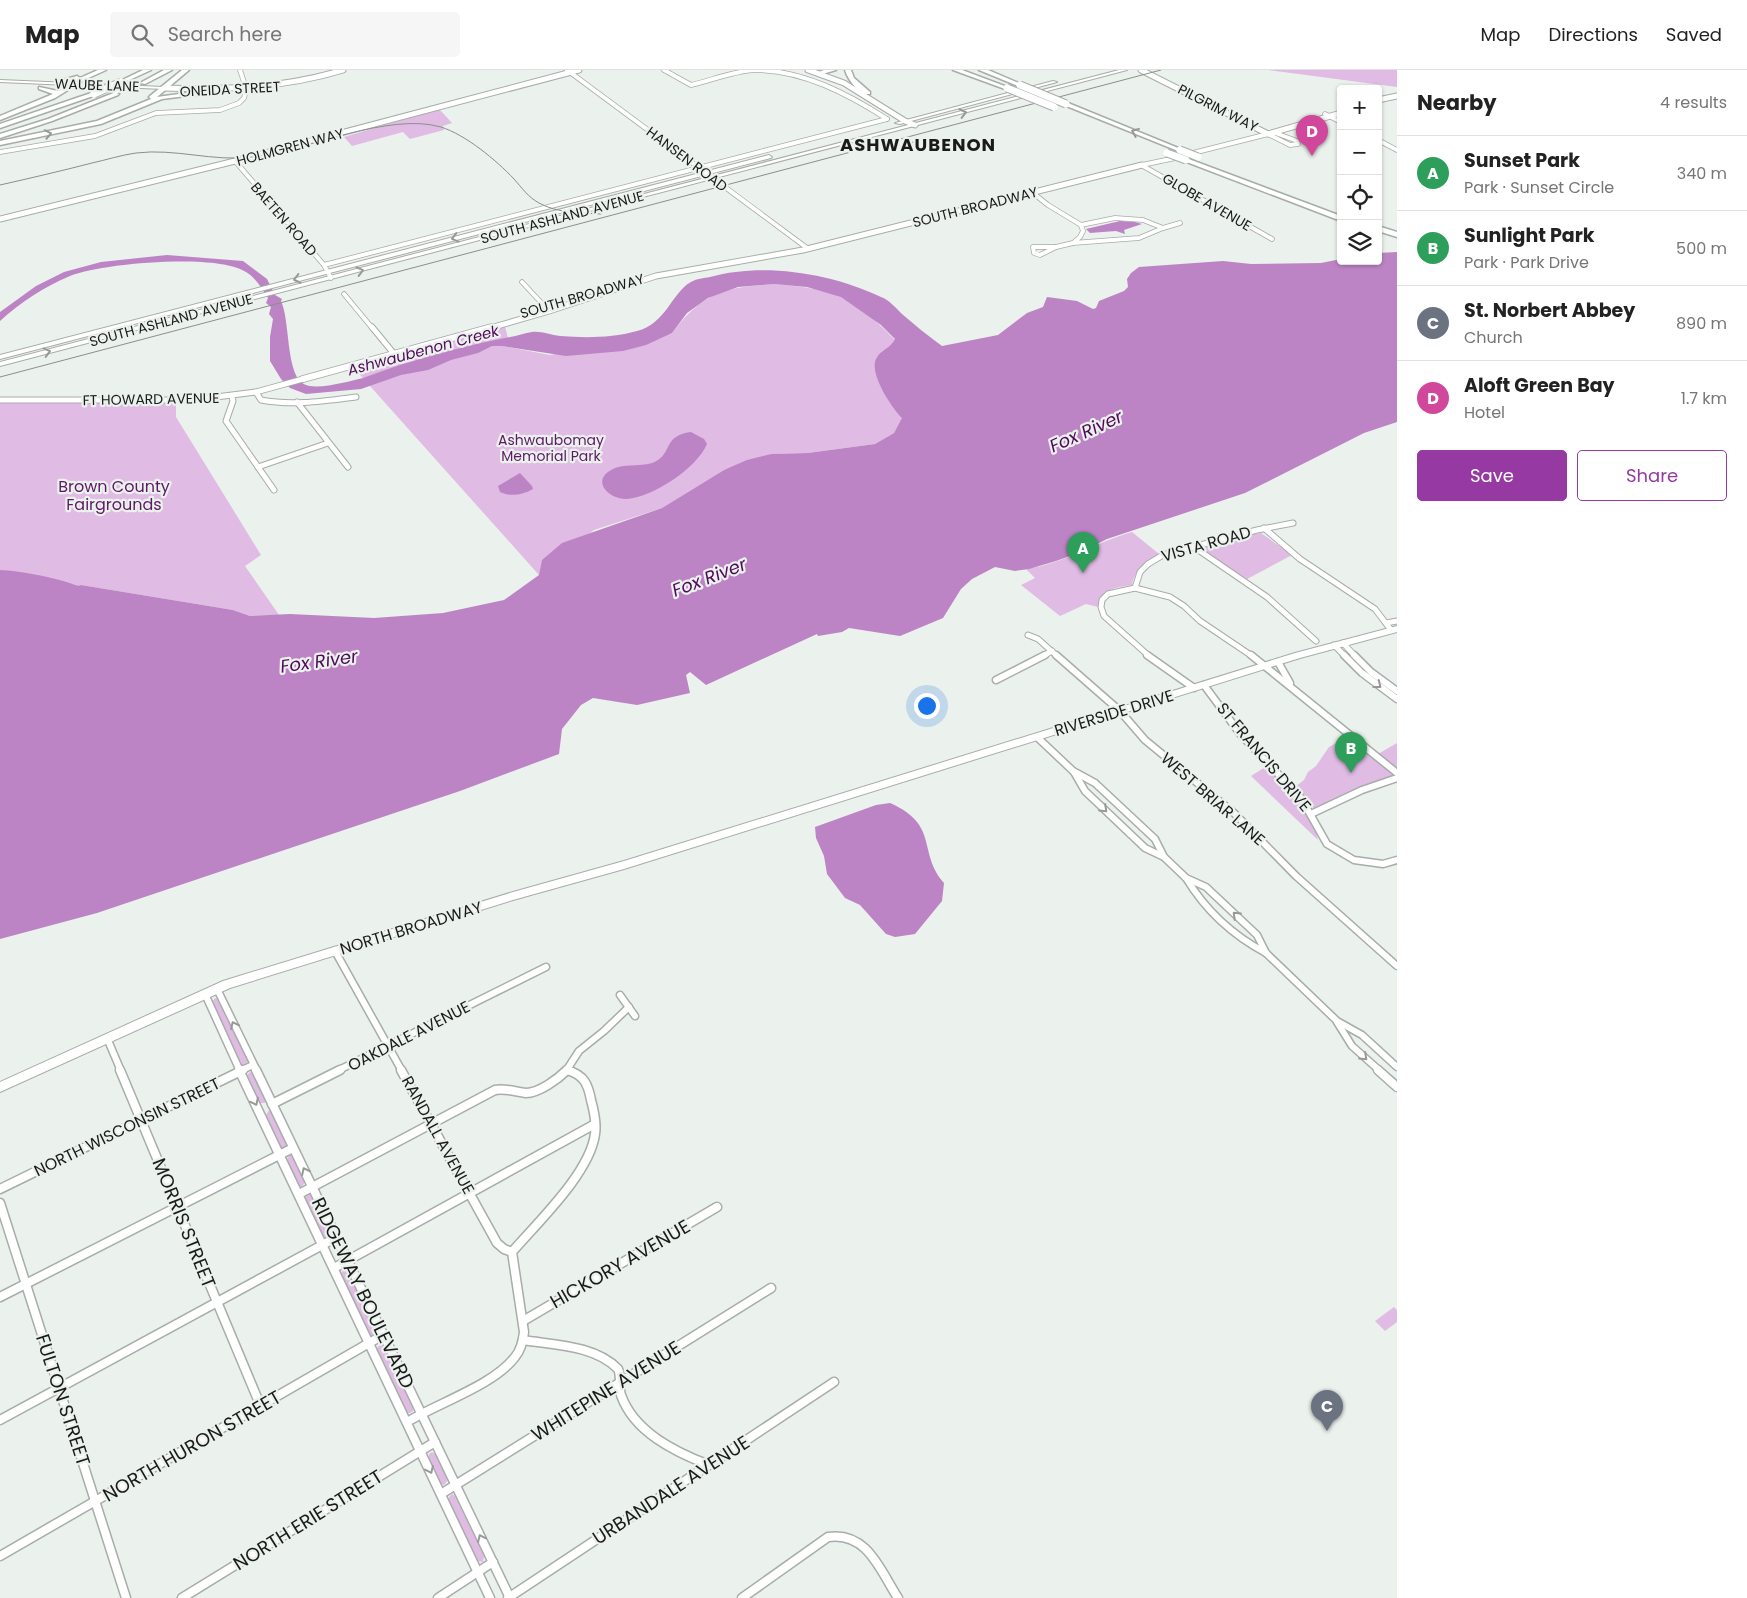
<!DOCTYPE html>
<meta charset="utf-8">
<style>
body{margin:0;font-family:Poppins,sans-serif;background:#f6f6f6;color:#222}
.controls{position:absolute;right:15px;top:15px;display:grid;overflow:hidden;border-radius:5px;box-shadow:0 1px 4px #0004}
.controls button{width:45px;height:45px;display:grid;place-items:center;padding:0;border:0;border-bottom:1px solid #e0e0e0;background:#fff;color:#222;font:25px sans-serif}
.you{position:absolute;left:926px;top:635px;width:18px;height:18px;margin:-12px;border:4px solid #fff;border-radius:50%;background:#1a73e8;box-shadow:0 0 0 8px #1a73e833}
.badge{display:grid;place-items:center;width:32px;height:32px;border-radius:50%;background:#9639a3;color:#fff;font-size:16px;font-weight:700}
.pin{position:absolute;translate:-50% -41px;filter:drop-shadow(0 1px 2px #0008)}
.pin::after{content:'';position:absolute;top:26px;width:18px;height:15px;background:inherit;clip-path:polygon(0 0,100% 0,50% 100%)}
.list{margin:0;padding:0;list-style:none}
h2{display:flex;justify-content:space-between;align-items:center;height:65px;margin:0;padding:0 20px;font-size:21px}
h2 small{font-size:16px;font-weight:400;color:#767676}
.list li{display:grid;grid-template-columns:32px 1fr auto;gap:15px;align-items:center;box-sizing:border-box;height:75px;padding:0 20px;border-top:1px solid #e0e0e0}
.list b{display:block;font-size:19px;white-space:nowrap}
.list p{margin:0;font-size:16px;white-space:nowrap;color:#767676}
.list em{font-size:16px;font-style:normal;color:#767676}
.actions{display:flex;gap:10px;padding:15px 20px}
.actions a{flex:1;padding:11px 0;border:1px solid #9639a3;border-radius:5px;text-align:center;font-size:18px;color:#9639a3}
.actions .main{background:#9639a3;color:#fff}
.icon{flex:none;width:28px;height:28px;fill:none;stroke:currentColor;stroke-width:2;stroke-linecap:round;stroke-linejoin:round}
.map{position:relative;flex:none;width:1397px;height:1528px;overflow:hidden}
header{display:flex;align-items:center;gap:30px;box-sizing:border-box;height:70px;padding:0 25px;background:#fff;border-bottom:1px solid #e0e0e0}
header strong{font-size:24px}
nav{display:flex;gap:28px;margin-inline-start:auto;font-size:18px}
.search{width:350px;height:45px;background:#f6f6f6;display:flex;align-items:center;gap:12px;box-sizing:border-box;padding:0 18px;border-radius:5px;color:#767676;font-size:19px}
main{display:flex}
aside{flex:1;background:#fff}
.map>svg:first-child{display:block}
</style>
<header>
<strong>Map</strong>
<div class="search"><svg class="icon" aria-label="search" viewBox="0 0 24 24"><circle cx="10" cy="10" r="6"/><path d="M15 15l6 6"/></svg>Search here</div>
<nav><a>Map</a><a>Directions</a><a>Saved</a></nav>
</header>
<main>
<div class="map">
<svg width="1397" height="1528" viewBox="0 0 1397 1528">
<rect width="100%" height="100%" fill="#ebf1ec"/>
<g fill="#e0bbe4">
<polygon points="1268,0 1397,0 1397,17"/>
<polygon points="439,39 452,53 443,56 444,60 410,69 403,62 352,76 344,67"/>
<path d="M 774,214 C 796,216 819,218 840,226 C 857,233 882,256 895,270 L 893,274 L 881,282 L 903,348 L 894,363 L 875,374 L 808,383 L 771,384 L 724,400 L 662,438 L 594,460 L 539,505 L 353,297 L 504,253 L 508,268 L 503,276 L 550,285 L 672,263 C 703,222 725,217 774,214 Z"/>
<polygon points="0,330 176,331 176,347 261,485 245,496 279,545 250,546 233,540 81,515 75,516 68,512 0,500"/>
<path d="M 1132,462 L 1159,484 C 1148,491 1134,500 1132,515 C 1115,518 1103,518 1098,537 L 1086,534 L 1060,546 L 1021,515 L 1035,508 L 1026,499 C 1063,494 1096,472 1132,462 Z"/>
<polygon points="1261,463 1292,485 1247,509 1201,479 1237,467"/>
<polygon points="1349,666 1397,705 1361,717 1314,739 1295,717 1304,710 1308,702 1316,696 1329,677"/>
<polygon points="1397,673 1397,700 1378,684"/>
<path d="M 1267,696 C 1289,718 1311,739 1318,770 L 1251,706 Z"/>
<polygon points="215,928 217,929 248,991 245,996 242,995 212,932"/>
<polygon points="250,1002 253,1003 266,1030 265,1033 260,1033 247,1005"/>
<polygon points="269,1040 271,1041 287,1074 284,1078 281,1077 266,1045"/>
<polygon points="290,1085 293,1086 305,1112 302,1117 299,1116 287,1089"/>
<polygon points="308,1124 311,1124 330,1164 327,1168 324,1167 305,1128"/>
<polygon points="344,1198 347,1198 376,1260 374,1266 370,1265 341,1203"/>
<polygon points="1394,1237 1397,1240 1397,1252 1385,1261 1375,1251"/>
<polygon points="380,1274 383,1275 413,1337 413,1341 410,1343 407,1343 377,1278"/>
<polygon points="432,1382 435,1384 448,1410 444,1415 441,1414 429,1388 429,1384"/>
<polygon points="452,1424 455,1426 484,1486 483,1492 477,1491 449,1430 449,1427"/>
</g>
<g fill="#bc84c4">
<polygon points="1120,151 1135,152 1142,154 1124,160 1125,164 1116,161 1090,163 1086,159"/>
<path d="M 1397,182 L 1397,352 L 1364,363 L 1245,423 L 1107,469 L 1081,482 L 1056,491 L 1029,499 L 1015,501 L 995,497 L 972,509 L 961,519 L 943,548 L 900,566 L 849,558 L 842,562 L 818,566 L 817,564 L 706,615 L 690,602 L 686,605 L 690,623 L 637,635 L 593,628 L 581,635 L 562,659 L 559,684 L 460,721 L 97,843 L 0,869 L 0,500 C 22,501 45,506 67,512 C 72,513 75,517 81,515 L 233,540 L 250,546 L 290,544 L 374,548 L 443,543 L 504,530 L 539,505 L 542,490 L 562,473 L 662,438 L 724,400 L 747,390 L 771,384 L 808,383 L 875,374 L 894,363 L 902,348 C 892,338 869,304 876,289 C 880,280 891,278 895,269 L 881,255 L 841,227 L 807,217 L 774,214 L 738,217 L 708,228 L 687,243 L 672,263 L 646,275 L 623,281 L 566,286 L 502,276 L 492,276 L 478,283 L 451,290 L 428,300 L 401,305 L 361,319 L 306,324 L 290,318 L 281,309 L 270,291 L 270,267 L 273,249 L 269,244 L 271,237 L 266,233 L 268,228 C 262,219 255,207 246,202 C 218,183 101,193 70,206 C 44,217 21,232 0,251 L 0,242 L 36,216 L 64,202 L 101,192 L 167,185 L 243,191 L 267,209 L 275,225 L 282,229 L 281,231 C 290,250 286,301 302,313 C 314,322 349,311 363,308 C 375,304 387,299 400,295 C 436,284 473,274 510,267 C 517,266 525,263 532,262 C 541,261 551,265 560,266 C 585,268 612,268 637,261 C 666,254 672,222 691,212 C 696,209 704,208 710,207 C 763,192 831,203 881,227 C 889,230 896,238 902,244 C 915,255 928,266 942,276 L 998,265 L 1027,243 L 1043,237 L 1047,227 L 1077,231 L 1093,239 L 1096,238 L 1099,231 L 1124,221 L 1128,217 L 1127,209 L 1131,203 L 1139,197 L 1223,191 L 1251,194 L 1321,193 L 1341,189 L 1341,191 L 1378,191 L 1378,183 Z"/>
<path d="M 691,362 L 704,369 L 707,374 C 697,398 653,427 627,429 C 611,430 590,412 611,400 C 623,393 639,397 652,393 C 673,386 662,365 691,362 Z"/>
<path d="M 520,403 L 532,416 L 533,419 C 523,425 510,427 500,422 L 498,416 Z"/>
<path d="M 890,733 C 940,755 917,782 944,813 L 942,831 L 915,864 L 895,867 L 886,864 L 860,835 L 845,828 L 827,804 L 824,786 L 816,768 L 815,757 L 876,735 Z"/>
</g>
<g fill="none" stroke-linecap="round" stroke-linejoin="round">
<g stroke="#a7ada8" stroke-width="5.5">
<g id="minor-far3">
<polyline points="240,0 246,18"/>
<polyline points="567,0 807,178"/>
<path d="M 664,0 L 691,15 C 712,10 734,1 755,0 C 803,0 848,24 887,49"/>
<polyline points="1325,44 1341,52"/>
<polyline points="1378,70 1397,80"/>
<polyline points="0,82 95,66 156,43 220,40 239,33 244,28 246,21"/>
<polyline points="1189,84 1268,64 1290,75 1298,74 1297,71 1273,62"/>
<polyline points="235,91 324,195 331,208"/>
<polyline points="1142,95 1180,87"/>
<polyline points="1143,96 1272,169"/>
<polyline points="1033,123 1048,135 1081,155"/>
<polygon points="1115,148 1143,150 1163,158 1139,168 1073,173 1080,167 1083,161 1081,155"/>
<polyline points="1163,158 1180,153"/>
<polygon points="1033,177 1056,177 1040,185 1034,183"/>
<polyline points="1056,177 1073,173"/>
<polyline points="324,195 887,49"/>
<polyline points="522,212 549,241"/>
<polyline points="344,224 373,259"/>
</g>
</g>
<g stroke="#a7ada8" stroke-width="7">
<g id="minor-far2">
<polyline points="372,257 395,285"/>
<polyline points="256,322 303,309"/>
<polyline points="232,327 233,331 226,351 274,420"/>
<path d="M 0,330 L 192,330 L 256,322 L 261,330 C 293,336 324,331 356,327"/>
<polyline points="297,332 348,397"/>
<polyline points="258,397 328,373"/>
<polyline points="1264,458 1300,489 1375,539 1391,560"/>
<polyline points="1194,477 1267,527 1316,571"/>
<polyline points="1135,518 1140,502 1148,494 1163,485 1257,460 1293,453"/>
<polyline points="1386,553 1397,551"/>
<polyline points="1028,565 1038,569 1057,586"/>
<polyline points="1343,573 1355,586"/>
<polyline points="1334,575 1345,586"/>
<polyline points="1043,586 1052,581"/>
<polyline points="1149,586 1104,546 1101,537 1102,530 1108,524 1135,518 1170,527 1184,536 1200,551 1252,586"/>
</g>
</g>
<g stroke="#a7ada8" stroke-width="9">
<g id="minor-far1">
<polyline points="1056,585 1120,641 1145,670 1234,743 1296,806 1397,896"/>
<polyline points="1147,585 1194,618"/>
<polyline points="1251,585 1397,703"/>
<polyline points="1344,585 1362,603 1397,629"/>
<polyline points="1354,585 1371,602 1397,621"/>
<polyline points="1278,592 1290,613"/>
<polyline points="996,610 1045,585"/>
<polyline points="1204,615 1241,665 1301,728 1327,774 1354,790 1383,794 1397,790"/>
<polyline points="1037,667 1073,701 1095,713 1155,769 1164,787 1186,808 1206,817 1257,865 1266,883 1337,951 1362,965 1397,997"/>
<polyline points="1074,702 1085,721 1145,778 1164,787"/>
<polyline points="1311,744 1362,720 1397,708"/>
<path d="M 1186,808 C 1206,841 1232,865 1266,883"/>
<polyline points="335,881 402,1001"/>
<polyline points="217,919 257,1001"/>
<polyline points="205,924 240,1001"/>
<polyline points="620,925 635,946"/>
<polyline points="1337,952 1352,976 1380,1001"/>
<polyline points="107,968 121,1001"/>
<polyline points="567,1000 572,1001"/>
<polyline points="240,1001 253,995"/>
<polyline points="337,1001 546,897"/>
<polyline points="566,1001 579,981 604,961 629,937"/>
</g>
</g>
<g stroke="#a7ada8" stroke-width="11">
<g id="minor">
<polyline points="120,1000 261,1337"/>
<polyline points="239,1000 490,1528"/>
<polyline points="256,1000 510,1528"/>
<path d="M 401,1000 L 497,1173 L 504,1179 L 512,1182 L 524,1262 C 523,1271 521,1280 515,1287 C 494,1315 438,1333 407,1352"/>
<polyline points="1378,1000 1397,1017"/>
<polyline points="272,1034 340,1000"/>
<polyline points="0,1119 243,1000"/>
<path d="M 299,1124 L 495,1020 C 506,1018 516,1022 526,1023 C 539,1023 558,1009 567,1000"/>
<polyline points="0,1133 126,1528"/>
<path d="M 512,1182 C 537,1153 590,1103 595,1064 C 597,1053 594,1041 591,1030 C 588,1014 584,1005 567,1000"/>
<polyline points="334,1198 595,1054"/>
<polyline points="0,1227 293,1078"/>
<polyline points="523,1251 717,1137"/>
<path d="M 523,1270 C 553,1275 595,1275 618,1299 C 622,1307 618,1317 621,1325 C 634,1362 675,1382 709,1395"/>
<polyline points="0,1350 337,1167"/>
<polyline points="441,1424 771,1218"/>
<polyline points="0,1486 383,1265"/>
<polyline points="182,1528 435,1372"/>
<polyline points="438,1528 493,1492"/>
<polyline points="508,1528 834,1312"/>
<path d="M 742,1528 L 828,1467 C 867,1461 880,1500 898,1528"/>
</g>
</g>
<g stroke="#a7ada8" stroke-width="7">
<g id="tertiary-far1">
<polyline points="808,0 844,13 905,51 915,55"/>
<polyline points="1141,0 1268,64 1341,43"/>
<path d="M 164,18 C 225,20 284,18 343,0"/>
<polyline points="1378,30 1397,26"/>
<polyline points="0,149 235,91 579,0"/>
<polyline points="487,259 549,241 656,206 803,180 1142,95"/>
</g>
</g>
<g stroke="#a7ada8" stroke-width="8">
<polyline id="tertiary" points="303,309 492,257"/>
</g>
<g stroke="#a7ada8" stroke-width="2">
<g id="secondary">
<polygon points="1119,0 1127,0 0,296 0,292"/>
<polygon points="0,10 164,17 166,18 164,19 0,12"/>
<polygon points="1053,11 1057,12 900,54 895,53"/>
<polygon points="769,85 772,87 771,88 0,289 0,285"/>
</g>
</g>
<g stroke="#a7ada8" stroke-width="2">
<polygon id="primary" points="1397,556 1397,562 1300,588 624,799 513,830 230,918 0,1022 0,1012 223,911 513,822 624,791 1295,583"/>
</g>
<g stroke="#a7ada8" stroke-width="3">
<g id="motorway">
<polygon points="98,0 106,0 84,10 55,28 0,50 0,46 53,24 39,19 39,17 58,21 75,10 57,15 54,13 55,12 77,6 80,8"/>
<polygon points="143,0 151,0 123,13 118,12"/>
<polygon points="164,0 172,0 145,14 140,13"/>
<polygon points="182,0 189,0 157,27 208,20 210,21 210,23 162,29 101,54 0,75 0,71 97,51 151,29 149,27 150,26"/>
<polygon points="824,0 836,0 819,5 816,3"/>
<path d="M 845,0 L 851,0 L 854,8 L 870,22 L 870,24 C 859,25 848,10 845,0 Z"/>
<polygon points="953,0 962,0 1010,18 1005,19"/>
<polygon points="979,0 988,0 1023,15 1018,16"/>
<polygon points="94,22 97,24 96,25 0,58 0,54"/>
<polygon points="116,22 119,24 118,25 52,51 0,68 0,64 48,49"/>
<polygon points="1064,33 1068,33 1183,80 1178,81 1064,35"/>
<polygon points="1186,88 1341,146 1341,151 1184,91 1184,89"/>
<polygon points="1378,156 1397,162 1397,167 1378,161"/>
</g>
</g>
<use href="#minor-far3" stroke="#fff" stroke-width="4"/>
<use href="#minor-far2" stroke="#fff" stroke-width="5"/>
<use href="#minor-far1" stroke="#fff" stroke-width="6"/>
<use href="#minor" stroke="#fff" stroke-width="8"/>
<use href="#tertiary-far1" stroke="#fff" stroke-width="5"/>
<use href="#tertiary" stroke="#fff" stroke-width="6"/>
<use href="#secondary" fill="#fff" fill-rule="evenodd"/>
<use href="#primary" fill="#fff" fill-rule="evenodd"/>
<use href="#motorway" fill="#fff" fill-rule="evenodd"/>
<g stroke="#8b8f8c" stroke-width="1">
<polyline points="906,72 930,73 953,77"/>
<path d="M 0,115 C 31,108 61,101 92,93 C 106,90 121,85 136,83 C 175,78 213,92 252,87 C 307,80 389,42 441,57 C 466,65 496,90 514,109 C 522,118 528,127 539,133 C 557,143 580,143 601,144"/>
<polyline points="0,307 1161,0"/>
</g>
<g stroke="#a7ada8" stroke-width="9" stroke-linecap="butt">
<g id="motorway-bridge">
<polyline points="1020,15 1066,34"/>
<polyline points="1007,18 1054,37"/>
<polyline points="116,20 134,13"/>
<polyline points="94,24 121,12"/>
<polyline points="1180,80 1198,87"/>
<polyline points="1167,83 1186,90"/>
</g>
</g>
<use href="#motorway-bridge" stroke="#fff" stroke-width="7"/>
</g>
<defs><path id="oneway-chevron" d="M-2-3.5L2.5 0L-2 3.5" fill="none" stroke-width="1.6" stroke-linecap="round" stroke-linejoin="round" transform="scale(1.25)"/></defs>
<g stroke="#989898">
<use href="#oneway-chevron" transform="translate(963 43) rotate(-14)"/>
<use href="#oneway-chevron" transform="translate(1135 62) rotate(-158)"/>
<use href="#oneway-chevron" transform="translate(48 64) rotate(-11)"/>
<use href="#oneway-chevron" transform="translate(455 168) rotate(165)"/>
<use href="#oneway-chevron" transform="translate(360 201) rotate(-15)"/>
<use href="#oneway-chevron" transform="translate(297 209) rotate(166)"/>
<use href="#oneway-chevron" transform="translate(47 282) rotate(-15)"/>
<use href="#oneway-chevron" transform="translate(1378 615) rotate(38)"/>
<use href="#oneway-chevron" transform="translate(1104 739) rotate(43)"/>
<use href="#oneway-chevron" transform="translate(1236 845) rotate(-136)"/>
<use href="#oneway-chevron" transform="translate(234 955) rotate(-116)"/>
<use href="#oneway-chevron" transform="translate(1364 987) rotate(43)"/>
<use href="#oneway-chevron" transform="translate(255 1032) rotate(64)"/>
<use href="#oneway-chevron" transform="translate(305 1101) rotate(-116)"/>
<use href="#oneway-chevron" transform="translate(430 1400) rotate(65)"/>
<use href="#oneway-chevron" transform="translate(481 1468) rotate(-115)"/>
</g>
<g text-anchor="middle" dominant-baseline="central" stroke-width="4.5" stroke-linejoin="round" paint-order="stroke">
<g font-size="14" fill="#191b1a" stroke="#ebf1ec">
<text transform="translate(97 15) rotate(2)">WAUBE LANE</text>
<text transform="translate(230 19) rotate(-3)">ONEIDA STREET</text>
<text transform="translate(1218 38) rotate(27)">PILGRIM WAY</text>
<text transform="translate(290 77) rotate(-15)">HOLMGREN WAY</text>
<text transform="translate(687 89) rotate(37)">HANSEN ROAD</text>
<text transform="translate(1207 132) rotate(30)">GLOBE AVENUE</text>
<text transform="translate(975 137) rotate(-14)">SOUTH BROADWAY</text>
<text transform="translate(562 147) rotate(-15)">SOUTH ASHLAND AVENUE</text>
<text transform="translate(284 149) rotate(49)">BAETEN ROAD</text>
<text transform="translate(582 226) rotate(-16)">SOUTH BROADWAY</text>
<text transform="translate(171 250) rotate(-15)">SOUTH ASHLAND AVENUE</text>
<text transform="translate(151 329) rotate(-1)">FT HOWARD AVENUE</text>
</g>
<g font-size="14" fill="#5d1866" stroke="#ebf1ec">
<text x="551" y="370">Ashwaubomay<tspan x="551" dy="16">Memorial Park</tspan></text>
</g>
<g font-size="15" font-style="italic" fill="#51085a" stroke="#ebf1ec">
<text transform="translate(423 280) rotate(-15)">Ashwaubenon Creek</text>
</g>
<g font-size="16" fill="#5d1866" stroke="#ebf1ec">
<text x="114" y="416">Brown County<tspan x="114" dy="18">Fairgrounds</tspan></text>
</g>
<g font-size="16" fill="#191b1a" stroke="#ebf1ec">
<text transform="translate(1206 474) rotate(-16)">VISTA ROAD</text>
<text transform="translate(1114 643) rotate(-17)">RIVERSIDE DRIVE</text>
<text transform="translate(1264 687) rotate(50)">ST FRANCIS DRIVE</text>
<text transform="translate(1213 729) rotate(41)">WEST BRIAR LANE</text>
<text transform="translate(411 858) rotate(-17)">NORTH BROADWAY</text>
<text transform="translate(409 966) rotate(-27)">OAKDALE AVENUE</text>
<text transform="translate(127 1057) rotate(-26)">NORTH WISCONSIN STREET</text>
<text transform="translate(438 1065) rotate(61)">RANDALL AVENUE</text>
</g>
<g font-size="18" font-weight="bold" letter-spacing="1" fill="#191b1a" stroke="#ebf1ec">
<text x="918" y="74">ASHWAUBENON</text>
</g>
<g font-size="18" font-style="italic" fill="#51085a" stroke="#ebf1ec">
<text transform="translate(1086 361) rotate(-24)">Fox River</text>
<text transform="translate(709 507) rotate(-21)">Fox River</text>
<text transform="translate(319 591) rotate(-8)">Fox River</text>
</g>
<g font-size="19" fill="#191b1a" stroke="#ebf1ec">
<text transform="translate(184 1153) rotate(68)">MORRIS STREET</text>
<text transform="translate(620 1194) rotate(-30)">HICKORY AVENUE</text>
<text transform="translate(363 1223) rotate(64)">RIDGEWAY BOULEVARD</text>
<text transform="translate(606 1321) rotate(-32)">WHITEPINE AVENUE</text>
<text transform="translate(63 1330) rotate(72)">FULTON STREET</text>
<text transform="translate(192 1376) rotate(-30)">NORTH HURON STREET</text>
<text transform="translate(671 1420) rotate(-33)">URBANDALE AVENUE</text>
<text transform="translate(308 1450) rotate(-32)">NORTH ERIE STREET</text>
</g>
</g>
</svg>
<div class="controls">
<button>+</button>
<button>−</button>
<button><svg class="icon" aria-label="locate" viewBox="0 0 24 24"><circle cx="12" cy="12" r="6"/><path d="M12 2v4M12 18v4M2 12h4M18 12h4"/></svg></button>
<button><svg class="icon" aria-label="layers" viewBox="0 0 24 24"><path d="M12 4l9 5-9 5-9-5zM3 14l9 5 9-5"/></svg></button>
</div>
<div class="you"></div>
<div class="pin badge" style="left:1083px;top:503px;background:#2e9e5b">A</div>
<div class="pin badge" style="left:1351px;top:703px;background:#2e9e5b">B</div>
<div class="pin badge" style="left:1327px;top:1361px;background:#6b7280">C</div>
<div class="pin badge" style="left:1312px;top:86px;background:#d1479c">D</div>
</div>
<aside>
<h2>Nearby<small>4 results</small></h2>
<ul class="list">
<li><span class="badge" style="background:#2e9e5b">A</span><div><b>Sunset Park</b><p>Park · Sunset Circle</p></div><em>340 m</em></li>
<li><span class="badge" style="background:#2e9e5b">B</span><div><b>Sunlight Park</b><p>Park · Park Drive</p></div><em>500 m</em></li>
<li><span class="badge" style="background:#6b7280">C</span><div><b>St. Norbert Abbey</b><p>Church</p></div><em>890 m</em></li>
<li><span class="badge" style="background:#d1479c">D</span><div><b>Aloft Green Bay</b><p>Hotel</p></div><em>1.7 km</em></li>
</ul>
<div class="actions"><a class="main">Save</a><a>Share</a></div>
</aside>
</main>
